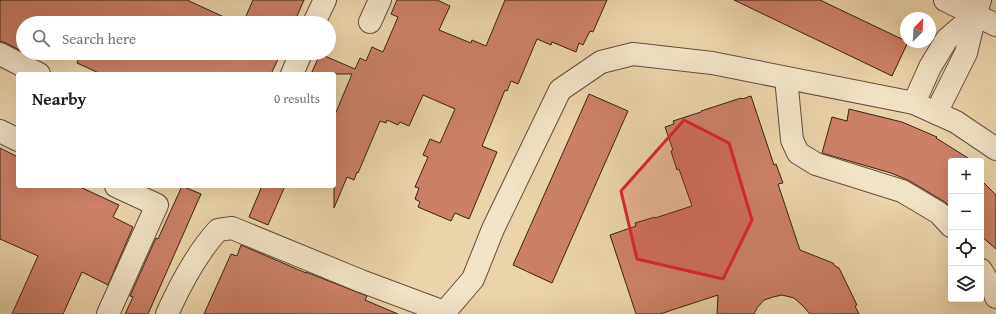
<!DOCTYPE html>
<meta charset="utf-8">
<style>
body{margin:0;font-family:"Gentium Book Plus",serif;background:#f2f2f2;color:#222}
.controls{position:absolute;right:12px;bottom:12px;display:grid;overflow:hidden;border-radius:4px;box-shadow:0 4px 16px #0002}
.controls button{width:36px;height:36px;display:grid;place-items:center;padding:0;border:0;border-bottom:1px solid #e0e0e0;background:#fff;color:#222;font:20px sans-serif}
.compass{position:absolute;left:900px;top:12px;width:36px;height:36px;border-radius:50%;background:#fff;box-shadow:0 4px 16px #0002;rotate:24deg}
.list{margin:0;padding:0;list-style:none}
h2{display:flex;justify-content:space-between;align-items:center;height:52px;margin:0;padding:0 16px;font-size:17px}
h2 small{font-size:13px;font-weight:400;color:#767676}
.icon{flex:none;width:22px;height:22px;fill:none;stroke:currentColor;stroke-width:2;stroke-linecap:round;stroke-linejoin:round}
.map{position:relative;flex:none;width:996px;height:314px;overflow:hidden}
.search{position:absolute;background:#fff;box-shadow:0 4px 16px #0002;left:16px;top:16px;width:320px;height:44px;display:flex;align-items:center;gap:10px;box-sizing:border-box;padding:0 14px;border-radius:22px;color:#767676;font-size:15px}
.panel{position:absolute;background:#fff;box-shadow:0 4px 16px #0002;left:16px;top:72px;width:320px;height:116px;border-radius:4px}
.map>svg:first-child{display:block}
</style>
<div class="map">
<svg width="996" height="314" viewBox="0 0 996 314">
<rect width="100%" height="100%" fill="#ead4a9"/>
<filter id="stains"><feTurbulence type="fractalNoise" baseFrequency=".005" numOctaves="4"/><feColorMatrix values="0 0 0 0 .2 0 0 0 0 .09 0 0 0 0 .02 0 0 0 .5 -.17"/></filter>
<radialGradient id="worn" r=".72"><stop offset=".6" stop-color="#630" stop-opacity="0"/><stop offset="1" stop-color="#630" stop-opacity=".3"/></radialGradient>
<g fill="#cc8066" stroke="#3c2116">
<polygon points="0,0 187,0 237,23 23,23 23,52 6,43 0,41"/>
<polygon points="253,0 304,0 294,23 243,23"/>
<polygon points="397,0 437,0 450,6 439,30 471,43 472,40 486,46 505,0 607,0 593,32 590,31 583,45 579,43 576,52 552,42 551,45 537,39 518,84 511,81 507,91 505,90 482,146 497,152 469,219 455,213 451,221 418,207 420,202 415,199 419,188 415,187 428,157 423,155 430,139 440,143 455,109 423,95 409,126 400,122 398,125 387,120 386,123 380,121 358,173 357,172 354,180 347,177 334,208 334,117 352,74 311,74 320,54 355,69 360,58 366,61 372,47 383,52 398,17 391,14"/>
<polygon points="734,0 820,0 908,42 892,76"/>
<polygon points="81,53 281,53 271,74 101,74 77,63"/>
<polygon points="589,94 628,111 552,283 513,265"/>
<polygon points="751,96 774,165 776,164 783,183 778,184 800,250 833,263 835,266 839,268 857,305 855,306 859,314 810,314 802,305 794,298 782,295 773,297 764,300 757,308 754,314 717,314 718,295 660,314 636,314 610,235 636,226 635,223 655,217 655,218 692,206 679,169 677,170 671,151 673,150 665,127 674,124 673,121 701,112 701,111 741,98 742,99"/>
<polygon points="849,109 902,122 937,137 936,138 968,158 966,161 951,161 951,208 945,202 908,180 891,173 822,153 832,117 847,121"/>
<polygon points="0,148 18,157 18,186 78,186 119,205 113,217 133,227 108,285 82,272 63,314 12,314 38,256 0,239"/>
<polygon points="981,180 996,195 996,249 981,236"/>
<polygon points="182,186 201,194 148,314 125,314 133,297 130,296 156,238 158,239"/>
<polygon points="262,186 285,186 268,225 249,217"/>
<polygon points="241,245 306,273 306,272 367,296 365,300 398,314 204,314 231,254 237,256"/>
</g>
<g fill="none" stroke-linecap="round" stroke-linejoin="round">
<g stroke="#684e3b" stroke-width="24">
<g id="minor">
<polyline points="945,0 996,25"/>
<polyline points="370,22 380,0"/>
<polyline points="314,23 325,0"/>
<polyline points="0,54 39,74"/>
<polyline points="292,74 301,53"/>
<polyline points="786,78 792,140 798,153 816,164 902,191 939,213 951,226"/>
<polyline points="914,103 930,67 947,39 975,15"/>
<polyline points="936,113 966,53 975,15 980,0"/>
<polyline points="0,131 18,140"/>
<polyline points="981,270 994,291 996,297"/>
<polyline points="108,314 157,205 116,186"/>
<path d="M 167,314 C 180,285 197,253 218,230 L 232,228 L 361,281 L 444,312"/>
<polyline points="443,314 473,279 493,229 560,90 601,62 633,54 712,63 914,103 956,122 996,149"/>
</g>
</g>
<use href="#minor" stroke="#f1e3c7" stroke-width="22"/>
</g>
<path fill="#d62828" fill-opacity="0.2" stroke="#d62828" stroke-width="3" stroke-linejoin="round" d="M 684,120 L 729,143 L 752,220 L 723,279 L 637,259 L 621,191 Z"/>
<rect width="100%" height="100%" filter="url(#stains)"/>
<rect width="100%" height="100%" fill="url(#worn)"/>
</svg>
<div class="controls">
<button>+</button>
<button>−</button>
<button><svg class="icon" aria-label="locate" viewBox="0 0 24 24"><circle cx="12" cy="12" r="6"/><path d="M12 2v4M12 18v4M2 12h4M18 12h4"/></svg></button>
<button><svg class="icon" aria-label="layers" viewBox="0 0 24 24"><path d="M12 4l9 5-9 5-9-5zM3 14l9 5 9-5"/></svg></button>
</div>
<svg class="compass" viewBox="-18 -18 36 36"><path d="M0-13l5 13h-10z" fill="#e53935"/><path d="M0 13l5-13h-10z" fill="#767676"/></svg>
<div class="search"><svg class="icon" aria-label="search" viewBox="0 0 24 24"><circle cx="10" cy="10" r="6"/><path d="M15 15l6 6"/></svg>Search here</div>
<section class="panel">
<h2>Nearby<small>0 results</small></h2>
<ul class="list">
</ul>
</section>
</div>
